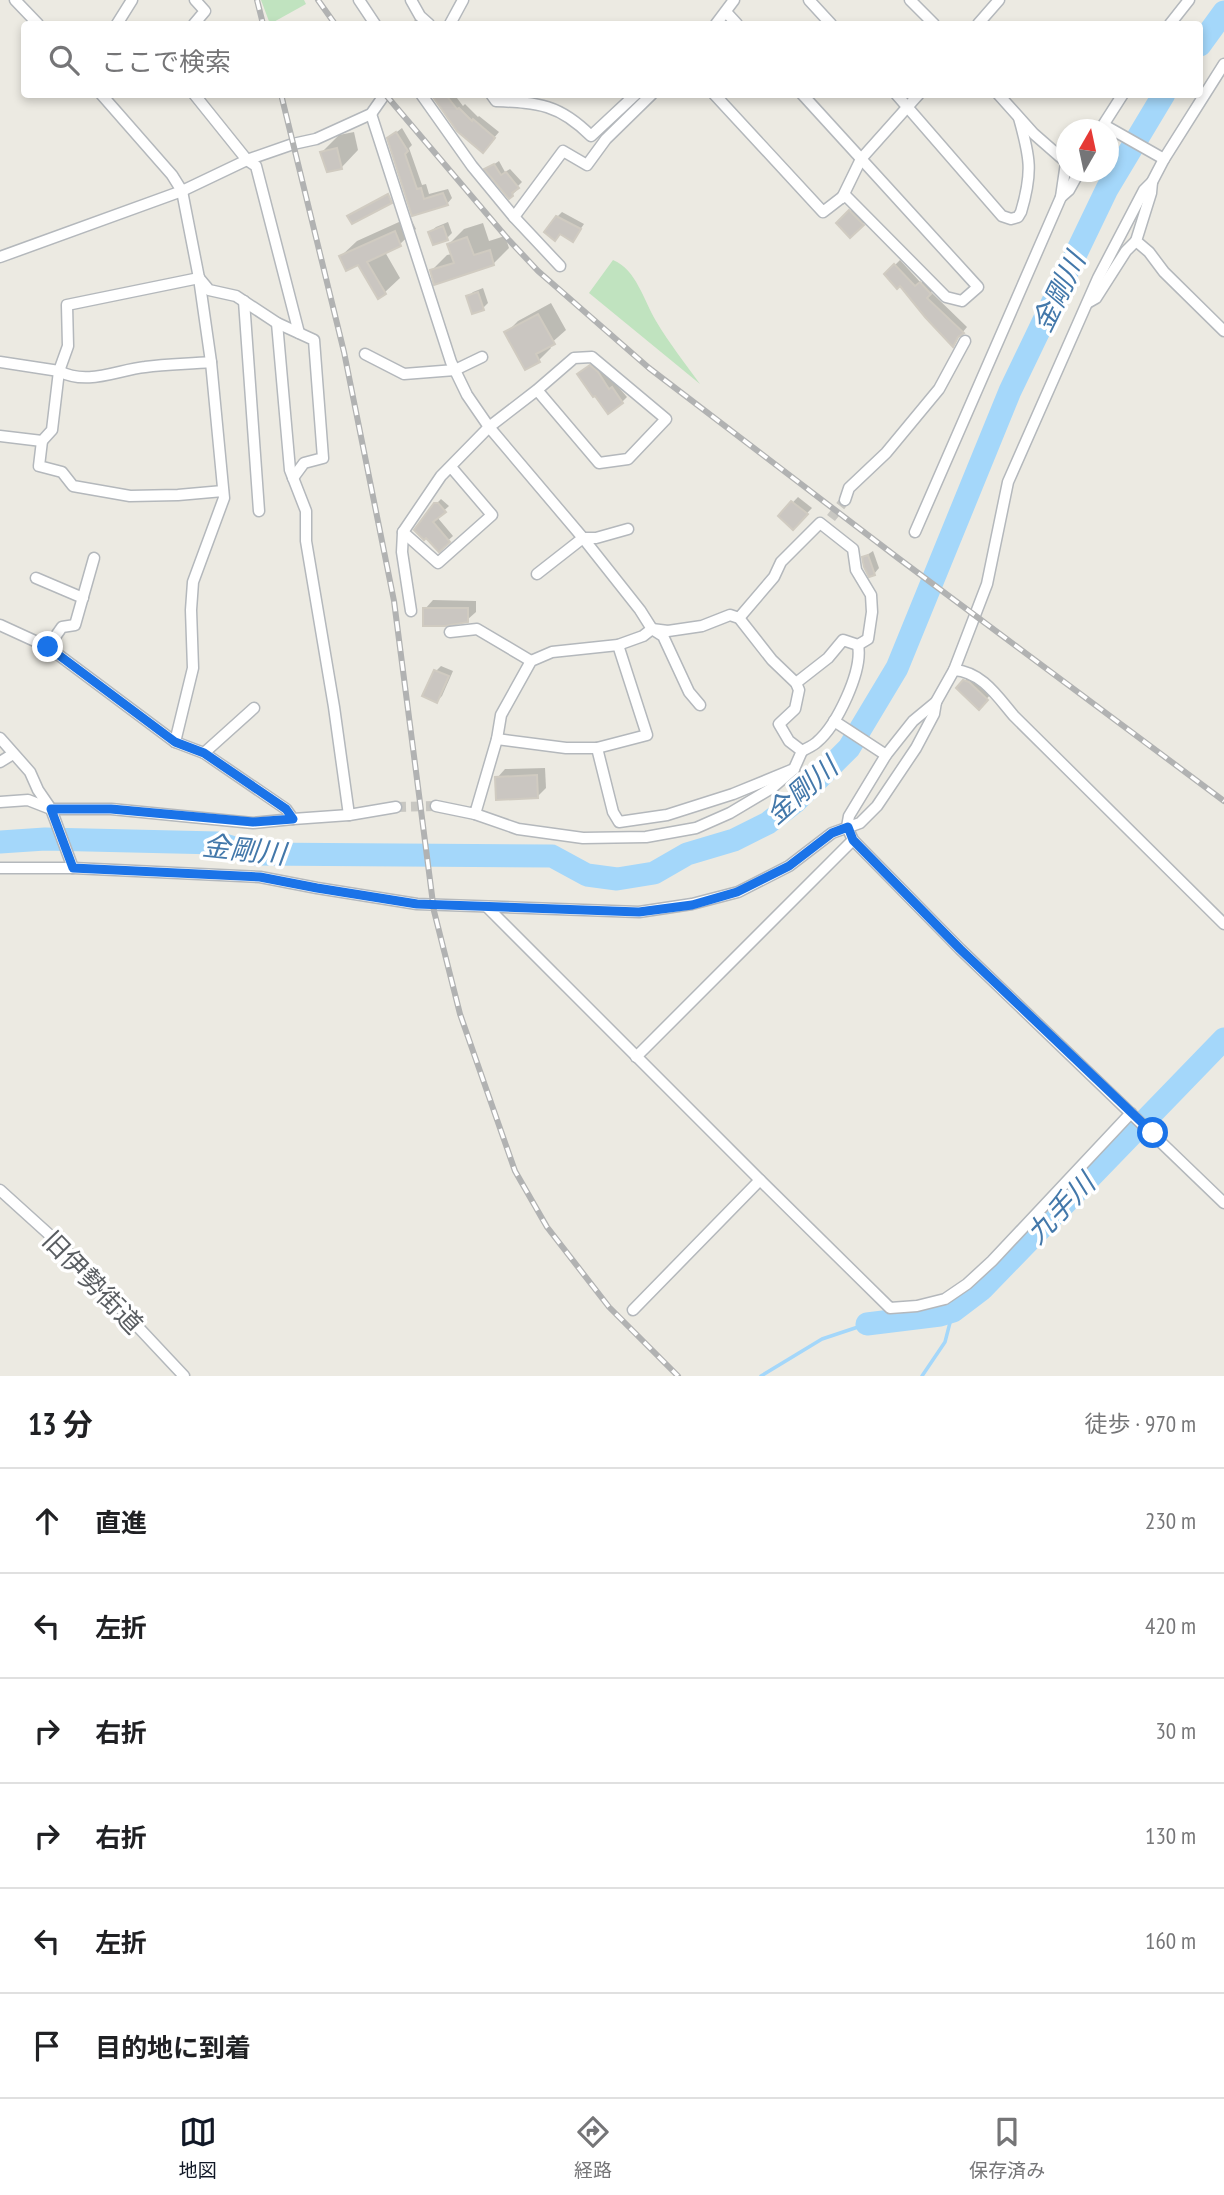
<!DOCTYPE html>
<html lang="ja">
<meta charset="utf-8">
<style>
body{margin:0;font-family:"PT Sans Narrow","Noto Sans JP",sans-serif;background:#f2f2f2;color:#202124}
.compass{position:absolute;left:1056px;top:119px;width:63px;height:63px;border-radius:50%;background:#fff;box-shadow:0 4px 10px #0003;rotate:9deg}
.stop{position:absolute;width:21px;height:21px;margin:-16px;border:5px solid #1a73e8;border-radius:50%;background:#fff}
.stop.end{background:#1a73e8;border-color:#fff;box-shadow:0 2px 7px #0008}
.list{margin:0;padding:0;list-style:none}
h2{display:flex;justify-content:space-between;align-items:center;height:91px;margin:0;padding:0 28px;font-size:30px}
h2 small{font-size:23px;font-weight:400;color:#757577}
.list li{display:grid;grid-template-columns:46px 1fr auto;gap:21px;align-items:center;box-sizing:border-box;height:105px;padding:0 28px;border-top:2px solid #e0e0e0}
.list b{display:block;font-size:26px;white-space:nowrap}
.list em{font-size:23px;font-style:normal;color:#757577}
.icon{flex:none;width:38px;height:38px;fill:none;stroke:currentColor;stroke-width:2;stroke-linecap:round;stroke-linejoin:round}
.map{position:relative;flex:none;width:1224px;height:1376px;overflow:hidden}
.search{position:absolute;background:#fff;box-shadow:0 4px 10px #0003;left:21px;right:21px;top:21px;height:77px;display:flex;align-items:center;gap:18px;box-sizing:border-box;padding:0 24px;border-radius:7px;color:#757577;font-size:26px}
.sheet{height:721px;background:#fff}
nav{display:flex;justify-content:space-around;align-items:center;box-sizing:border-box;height:98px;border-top:2px solid #e0e0e0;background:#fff;font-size:19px;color:#757577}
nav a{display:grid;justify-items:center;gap:4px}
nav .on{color:#111827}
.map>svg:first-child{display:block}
</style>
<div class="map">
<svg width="1224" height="1376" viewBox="0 0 1224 1376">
<rect width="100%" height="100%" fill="#eceae2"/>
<g fill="#c0e3bf">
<polygon points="261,0 304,0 306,4 270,24"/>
<path d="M 613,260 C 636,269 644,301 656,321 C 669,343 685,363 700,384 L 589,293 Z"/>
</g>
<g fill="#0003">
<polygon points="419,16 428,24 411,24"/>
<polygon points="433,94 454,94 463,106 465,104 478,117 479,116 499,132 487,146"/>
<polygon points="402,128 412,145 409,148 422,185 426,184 429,194 448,189 452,198 447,204 413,214 389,138"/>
<polygon points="354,132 358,150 341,168 322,152 339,135"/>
<polygon points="499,161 505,172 510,169 522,182 515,189 516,191 512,195 487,169"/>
<polygon points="855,207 868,219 850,236 838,223"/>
<polygon points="562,212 584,224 573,240 557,217"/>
<polygon points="410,217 416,229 400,244 385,252 400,278 384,293 358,263 341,256 357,241"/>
<polygon points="448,222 452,233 447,238 430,232 436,227"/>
<polygon points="483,223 489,241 505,236 509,248 494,263 432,270 447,255 452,254 449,244 464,229"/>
<polygon points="900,260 921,283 926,278 935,288 931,292 967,327 953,344 900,283 886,274"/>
<polygon points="483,288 488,303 483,308 468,297 473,292"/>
<polygon points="551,303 566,330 549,345 551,348 539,360 506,333 518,321"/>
<polygon points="596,361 627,397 622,402 584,369"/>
<polygon points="798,497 812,508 793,528 780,516"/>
<polygon points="441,499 449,506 437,517 453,536 439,549 427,535 436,504"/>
<polygon points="873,551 879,568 874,574 864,557"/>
<polygon points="433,600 476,601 476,612 467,620 425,609"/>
<polygon points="441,666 453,671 442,696 437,701 436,671"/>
<polygon points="968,677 990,695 982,704 959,688"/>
<polygon points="545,768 546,788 538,796 497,778 505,769"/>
</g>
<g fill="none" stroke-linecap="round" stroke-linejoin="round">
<g stroke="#a4d7fa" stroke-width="3.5">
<polyline points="761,1376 822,1339 867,1324"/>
<polyline points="922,1376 945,1342 953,1311"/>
</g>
<g stroke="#a4d7fa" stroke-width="23">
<polyline points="1200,45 1224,12"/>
<polyline points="0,842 45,839 218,843 254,854 552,856 587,875 617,879 654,873 687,854 734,840 768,823 795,802 849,748 897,668 1010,391 1107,189 1164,94"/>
<polyline points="867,1324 940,1315 953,1311 982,1289 1224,1039"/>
</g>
</g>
<g fill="#cac6c1" stroke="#d0cbc1" stroke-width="2">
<polygon points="431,94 445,94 457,109 459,108 472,121 473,119 495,138 483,153 457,131"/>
<polygon points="396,132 408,151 405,154 417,189 421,188 424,199 443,193 448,205 412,216 387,138"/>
<polygon points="337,148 342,169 327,172 320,152"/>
<polygon points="494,164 501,175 506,172 519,188 512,193 513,196 509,199 484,169"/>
<polygon points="388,194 392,203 352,224 347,216"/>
<polygon points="849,210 864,225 850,238 836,223"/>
<polygon points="556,216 581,229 573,242 560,234 555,241 544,232"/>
<polygon points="443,226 448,240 433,245 428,232"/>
<polygon points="395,231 401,246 367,262 386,294 378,299 358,265 346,271 339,256"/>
<polygon points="467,237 474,255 490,250 494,265 434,285 430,270 454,263 447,244"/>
<polygon points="894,264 915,286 920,282 931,294 927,298 964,333 958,337 953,347 925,317 900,286 897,289 884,274"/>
<polygon points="478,292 484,310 472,314 466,296"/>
<polygon points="538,314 555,344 536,354 540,362 525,370 504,332"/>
<polygon points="590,365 598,372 609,389 612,387 623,403 608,414 595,396 593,397 577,374"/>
<polygon points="791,501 808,514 793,530 778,516"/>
<polygon points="434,503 438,503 446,512 433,522 450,542 439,552 426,538 424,540 414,530"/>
<polygon points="868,555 875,575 869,577 864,567 862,557"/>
<polygon points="423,608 468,608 468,622 445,626 423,626"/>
<polygon points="434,670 449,676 437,703 422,696"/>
<polygon points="963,680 969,682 988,700 979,710 956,688"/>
<polygon points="537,775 538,798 496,800 495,777"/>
</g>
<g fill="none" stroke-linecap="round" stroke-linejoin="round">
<g stroke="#c8c7c2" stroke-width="10" stroke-dasharray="10 5" stroke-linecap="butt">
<polyline points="831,518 845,500"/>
<polyline points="396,807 436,806"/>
</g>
<g stroke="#b4b8bc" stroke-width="13">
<g id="minor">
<polyline points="15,0 38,24"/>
<polyline points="359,0 375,24"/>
<polyline points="411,0 420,16 429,24"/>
<polyline points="809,0 831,24"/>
<polyline points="910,0 934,24"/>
<polyline points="726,12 737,24"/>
<polyline points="117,24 132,0"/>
<polyline points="194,24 205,11 195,0"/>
<polyline points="450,24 463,0"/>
<polyline points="716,24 734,0"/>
<polyline points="978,24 999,0"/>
<polyline points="1170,24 1189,0"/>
<polyline points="1224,64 1164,159 1152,182 1144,190 1098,278 1008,482 987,584 954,670 936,702 913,721 886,755 849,816 847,827 853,840 960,949 1224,1203"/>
<polyline points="101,94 172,175 182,191 199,278 211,362 224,498 193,582 191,610 193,668 175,742"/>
<polyline points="194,94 247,160 256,166 299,333"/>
<polyline points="421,94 472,166 514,217 560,266"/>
<path d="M 491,94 L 496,101 C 539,103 559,104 591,136 L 636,94"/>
<polyline points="714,94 823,212 845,195 946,297 962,301 978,287 802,94"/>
<path d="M 896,94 L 1002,216 L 1011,219 L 1018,217 L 1021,212 C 1033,172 1030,157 1019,118"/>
<polyline points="998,94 1034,134 1066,162"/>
<polyline points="371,114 451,362 467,395 489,427 583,538 640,610 652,629 663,636 689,692 700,705"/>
<polyline points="1104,125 1164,159"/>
<polyline points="1100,130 1123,94"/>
<polyline points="1152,182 1151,193 1136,241 1149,252 1164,272 1224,331"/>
<polyline points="1061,197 1069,190 1079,172"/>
<polyline points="842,198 861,159 919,94"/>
<polyline points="514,217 563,151 587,165 606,139 652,94"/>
<polyline points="0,257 182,191 247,160 293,144 316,139 371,114 385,94"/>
<polyline points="199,278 209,290 236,296 277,323 314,340 323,458 304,463 293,478"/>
<polyline points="244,301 259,511"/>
<polyline points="1089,302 1096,298 1126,251 1136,241"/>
<polyline points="277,323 290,470 306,511 306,541 334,707 349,815"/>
<polyline points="365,354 404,374 455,370 482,357"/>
<path d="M 0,362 L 59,371 C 87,386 117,370 145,367 C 167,364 189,364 211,362"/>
<polyline points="0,436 42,441 52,430 59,371 68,346 67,305 199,278"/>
<polyline points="42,441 39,466 62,472 73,486 130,496 178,495 223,491"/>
<polyline points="451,467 492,515 438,563 403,532 441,476 489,427 537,390 574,358 592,357 666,419 628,459 599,463 537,390"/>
<polyline points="845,500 849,488 886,453 939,389 965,341"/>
<polyline points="403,532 402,552 411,611"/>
<polyline points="915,532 1061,197 1066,163"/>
<polyline points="537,574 583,538 596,538 628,529"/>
<polyline points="36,578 83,598"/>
<polyline points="739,618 774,577 781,562 820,523 853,549 856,570 871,595 872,612 868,639 858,645 843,640 828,658 796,683"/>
<polyline points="0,625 48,647 175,742 204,753 286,809 293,819 349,815 396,807"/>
<polyline points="450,632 477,629 531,661"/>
<polyline points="48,647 62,627 75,625 94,558"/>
<path d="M 954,670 C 982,672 997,696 1014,716 L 1224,924"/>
<polyline points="834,721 886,755"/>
<polyline points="0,738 30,772 38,790 51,809 73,868"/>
<polyline points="497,739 566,748 597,748 613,812 619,822 667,815 733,794 794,769"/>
<polyline points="597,748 647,735 618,645"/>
<polyline points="204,753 254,708"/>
<polyline points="0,762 13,754"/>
<polyline points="0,802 28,800 51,809 111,809 253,823 293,819"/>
<path d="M 436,806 L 475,814 L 497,739 L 501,715 L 531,661 L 552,652 L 618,645 L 643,636 L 652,629 L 668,631 L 702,626 L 730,615 L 739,618 L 772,660 L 796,683 L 799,690 L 795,709 L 779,724 L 789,741 L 802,751 C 807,748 813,746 817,742 C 837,725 863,671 858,645"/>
<polyline points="475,814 518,829 583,838 646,837 696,828 730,813 772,788 794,769 802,751"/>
<polyline points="0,868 73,868 260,877 317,888 417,904 639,912 692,904 738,892 789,866 832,833 860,823 877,806 916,748 934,714 936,702"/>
<polyline points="487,907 760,1180"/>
<polyline points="636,1057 853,840"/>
<polyline points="0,1190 63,1247 184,1376"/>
<polyline points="633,1310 760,1180 890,1308 917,1306 945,1299 967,1284 992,1261 1131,1113"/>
</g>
</g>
<use href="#minor" stroke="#fff" stroke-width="10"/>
<g stroke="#b1b2b2" stroke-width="6">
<g id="rail">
<polyline points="257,0 263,24"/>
<polyline points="318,0 335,24"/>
<polyline points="281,94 344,352 394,601 434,911 460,1014 515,1171 547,1227 609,1307 678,1376"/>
<polyline points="385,94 508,239 538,271 649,368 898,558 1224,801"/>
</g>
</g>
<use href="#rail" stroke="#fff" stroke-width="3.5" stroke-dasharray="10" stroke-linecap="butt"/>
</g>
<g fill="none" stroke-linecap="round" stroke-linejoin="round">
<polyline stroke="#1a73e8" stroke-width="9" points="48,647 175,742 204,753 286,809 293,819 253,822 111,809 51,809 73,868 260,877 317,888 417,904 639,912 692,905 737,892 789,866 832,833 848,827 853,840 960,949 1153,1133"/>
</g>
<g text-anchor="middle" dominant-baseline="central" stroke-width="7" stroke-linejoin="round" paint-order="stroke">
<g font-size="26" fill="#5a5e62" stroke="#fff">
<text transform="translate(93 1282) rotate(46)">旧伊勢街道</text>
</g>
<g font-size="28" font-style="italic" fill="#4378aa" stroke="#fff">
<text transform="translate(1058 292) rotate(-64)">金剛川</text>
<text transform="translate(801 790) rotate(-41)">金剛川</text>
<text transform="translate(244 849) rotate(6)">金剛川</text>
<text transform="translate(1060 1208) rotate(-46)">九手川</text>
</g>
</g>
</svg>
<svg class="compass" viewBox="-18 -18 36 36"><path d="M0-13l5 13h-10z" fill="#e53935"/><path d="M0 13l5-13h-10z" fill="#757577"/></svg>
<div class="stop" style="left:1153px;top:1133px"></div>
<div class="stop end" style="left:48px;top:647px"></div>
<div class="search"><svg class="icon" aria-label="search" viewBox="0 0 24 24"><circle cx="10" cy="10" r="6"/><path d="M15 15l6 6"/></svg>ここで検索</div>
</div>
<section class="sheet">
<h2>13 分<small>徒歩 · 970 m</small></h2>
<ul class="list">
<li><svg class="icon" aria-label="ahead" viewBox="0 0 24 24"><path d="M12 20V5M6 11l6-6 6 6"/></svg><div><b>直進</b></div><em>230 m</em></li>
<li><svg class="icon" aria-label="left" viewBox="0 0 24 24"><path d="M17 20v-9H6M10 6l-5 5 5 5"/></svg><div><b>左折</b></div><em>420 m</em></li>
<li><svg class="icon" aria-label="right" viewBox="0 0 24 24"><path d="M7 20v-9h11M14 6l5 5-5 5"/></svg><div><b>右折</b></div><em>30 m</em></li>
<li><svg class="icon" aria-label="right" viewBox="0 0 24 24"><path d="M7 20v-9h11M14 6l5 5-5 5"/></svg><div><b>右折</b></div><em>130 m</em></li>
<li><svg class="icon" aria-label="left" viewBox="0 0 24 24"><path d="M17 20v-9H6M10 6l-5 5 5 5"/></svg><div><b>左折</b></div><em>160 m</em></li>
<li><svg class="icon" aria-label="arrive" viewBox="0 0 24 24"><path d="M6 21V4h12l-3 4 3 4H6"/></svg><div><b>目的地に到着</b></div></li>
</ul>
</section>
<nav>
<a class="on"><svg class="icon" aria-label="map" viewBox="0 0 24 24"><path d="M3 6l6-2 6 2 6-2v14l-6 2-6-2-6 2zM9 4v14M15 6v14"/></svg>地図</a>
<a><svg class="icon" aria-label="directions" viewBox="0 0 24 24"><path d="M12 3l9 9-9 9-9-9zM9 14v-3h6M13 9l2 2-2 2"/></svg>経路</a>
<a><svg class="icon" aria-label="saved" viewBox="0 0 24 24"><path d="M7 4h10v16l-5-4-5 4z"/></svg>保存済み</a>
</nav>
